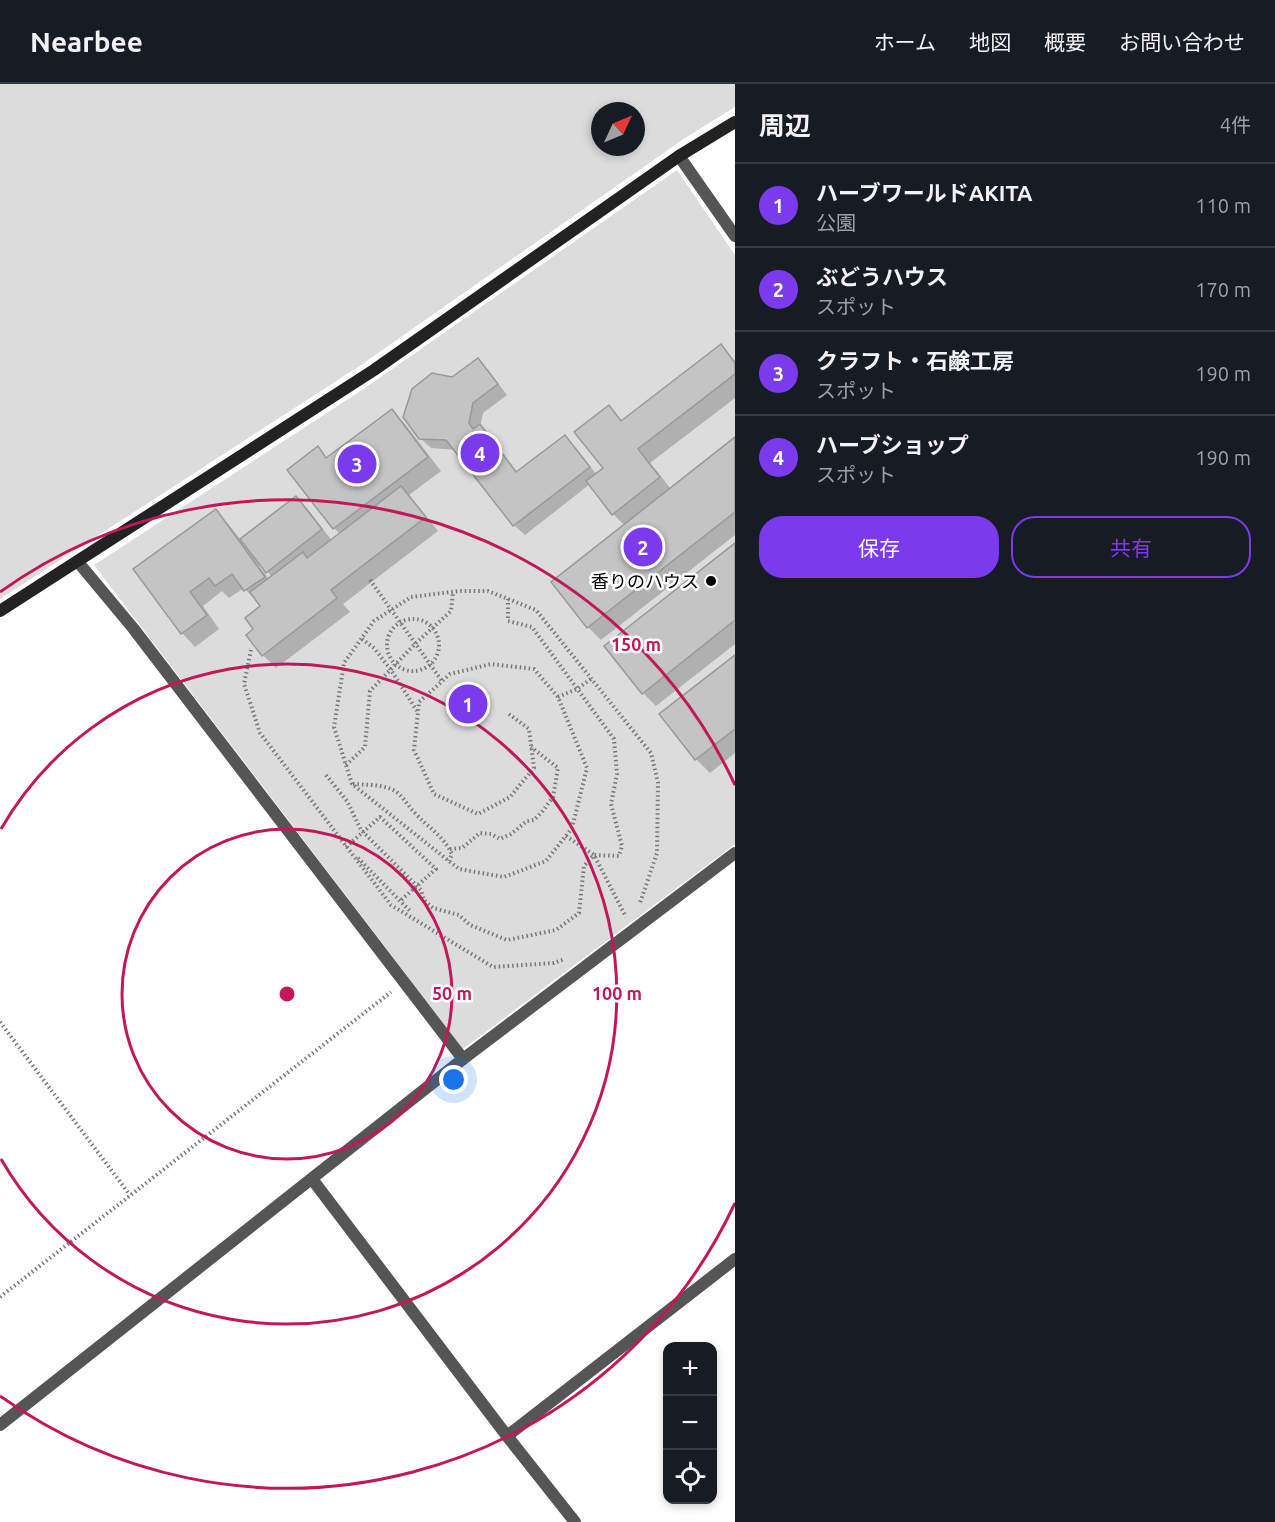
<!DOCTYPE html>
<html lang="ja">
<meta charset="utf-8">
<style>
body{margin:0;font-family:Ubuntu,"Noto Sans JP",sans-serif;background:#242831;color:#f1f3f6}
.controls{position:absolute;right:18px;bottom:18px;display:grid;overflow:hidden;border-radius:12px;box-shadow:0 3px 9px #0003}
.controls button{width:54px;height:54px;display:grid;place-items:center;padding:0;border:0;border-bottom:2px solid #363941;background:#171b24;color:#f1f3f6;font:30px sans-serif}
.compass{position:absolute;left:591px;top:18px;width:54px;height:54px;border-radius:50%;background:#171b24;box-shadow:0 3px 9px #0003;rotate:46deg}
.you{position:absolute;left:454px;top:996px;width:21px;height:21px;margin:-15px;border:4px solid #fff;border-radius:50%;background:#1a73e8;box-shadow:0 0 0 9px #1a73e833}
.badge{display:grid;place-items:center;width:39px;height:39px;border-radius:50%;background:#7c3aed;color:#fff;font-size:20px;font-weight:700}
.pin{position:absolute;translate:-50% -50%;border:3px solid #fff;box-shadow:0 2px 6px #0006}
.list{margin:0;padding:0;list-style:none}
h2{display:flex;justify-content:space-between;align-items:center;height:78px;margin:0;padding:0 24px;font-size:26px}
h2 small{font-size:20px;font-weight:400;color:#9ea1a6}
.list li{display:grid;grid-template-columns:39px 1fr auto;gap:18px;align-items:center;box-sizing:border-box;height:84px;padding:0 24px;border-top:2px solid #363941}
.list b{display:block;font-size:22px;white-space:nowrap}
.list p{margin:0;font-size:20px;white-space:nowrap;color:#9ea1a6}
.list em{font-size:20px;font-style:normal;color:#9ea1a6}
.actions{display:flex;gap:12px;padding:18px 24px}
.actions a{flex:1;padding:14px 0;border:2px solid #7c3aed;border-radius:24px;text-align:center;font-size:21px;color:#7c3aed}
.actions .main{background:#7c3aed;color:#fff}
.icon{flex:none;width:33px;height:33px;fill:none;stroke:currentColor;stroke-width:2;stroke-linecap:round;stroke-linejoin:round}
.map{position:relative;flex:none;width:735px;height:1438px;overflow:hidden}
header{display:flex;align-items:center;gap:36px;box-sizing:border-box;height:84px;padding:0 30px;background:#171b24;border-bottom:2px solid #363941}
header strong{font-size:28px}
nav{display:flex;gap:33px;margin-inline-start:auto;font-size:21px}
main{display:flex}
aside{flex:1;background:#171b24}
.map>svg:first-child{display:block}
</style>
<header>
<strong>Nearbee</strong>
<nav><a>ホーム</a><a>地図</a><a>概要</a><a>お問い合わせ</a></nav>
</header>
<main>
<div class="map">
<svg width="735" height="1438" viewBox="0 0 735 1438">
<rect width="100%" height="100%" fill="#fff"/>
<g fill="#dcdcdc" fill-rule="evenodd">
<path d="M 0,0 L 735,0 L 735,23 L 685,54 L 361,281 L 0,515 ZM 600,27 L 636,27 L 636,63 L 600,63 Z"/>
<polygon points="677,86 735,171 735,760 463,965 94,481 365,304"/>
</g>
<g fill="#0003" fill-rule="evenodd">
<polygon points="721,262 735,277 735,314 650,379 671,405 735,355 735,451 601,556 588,543 625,442 613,430 590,400 525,451 514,441 456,366 431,364 420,354 453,295 478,276 488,286 507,311 483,329 480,343 490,353 518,389 565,353 575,363 597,391 605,385 609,323 623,338"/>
<path d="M 392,327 L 405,340 L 441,387 L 409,411 L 438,447 L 343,520 L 350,528 L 276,584 L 263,571 L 256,545 L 262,523 L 244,504 L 229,514 L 222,507 L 203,522 L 219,545 L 195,563 L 182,549 L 136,485 L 216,427 L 229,441 L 241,456 L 296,414 L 307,424 L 332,457 L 340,450 L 334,444 L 318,364 L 328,375 ZM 261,480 L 272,493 L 269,495 L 259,482 Z"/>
<polygon points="735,461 735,560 656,622 643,609"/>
<polygon points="735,572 735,669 710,689 696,675 661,630"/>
</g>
<g fill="#c4c4c4" stroke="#999" stroke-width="1.5">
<polygon points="721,260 735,279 735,290 638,365 660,393 612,431 586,397 603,384 574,348 609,321 621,337"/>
<polygon points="478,274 498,300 473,319 469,339 473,345 480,340 516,388 565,351 590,383 513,442 446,356 419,355 403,333 412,305 432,289 452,293"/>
<polygon points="392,325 428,373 333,445 287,386 318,362 326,374"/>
<polygon points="735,353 735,428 587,544 551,498"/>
<polygon points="401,402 426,433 331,506 337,514 262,572 246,551 253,545 245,534 260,522 250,508 303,468 307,474"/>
<polygon points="296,412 322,445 266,489 240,455"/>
<polygon points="216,425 265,493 244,507 232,490 215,502 209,494 190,508 207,531 181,550 133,485"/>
<polygon points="735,459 735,536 642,610 604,562"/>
<polygon points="735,571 735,645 695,676 659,630"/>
</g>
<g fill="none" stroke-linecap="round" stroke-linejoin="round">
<g stroke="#777" stroke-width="4" stroke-dasharray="1.5 3" stroke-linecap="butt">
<polyline points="370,496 442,597"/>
<circle cx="413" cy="561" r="26"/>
<polyline points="362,555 374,564 391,586 417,627"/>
<polyline points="251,566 244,600 260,649 391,821 493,883 554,879 565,875"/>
<polyline points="558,613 577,605 591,595"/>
<polyline points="509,630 529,645 534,684 510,713 478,730 434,710 414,666 419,618 450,590 491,580 534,585 558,613 587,684 572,744 546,777 504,793 459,785 352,700 334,643 344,579 374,537 411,513 459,507 488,507 536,526 651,669 658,699 657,769 640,819"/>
<polyline points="346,681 365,663 370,607 415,560 451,527 453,508"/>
<polyline points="326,691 347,717 361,746 421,806 424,816 433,824 459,831 470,841 507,856 556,846 579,829 584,782 594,771 619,772 622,762 611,720 617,690 614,655 532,543 508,537 508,515"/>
<path d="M 353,700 C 367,701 382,700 395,707 C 403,712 408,722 414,728 C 428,744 442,750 452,770 L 449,777"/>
<polyline points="566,752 594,771 626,833"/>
<polyline points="346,763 380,733 436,785 400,817"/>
<polyline points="450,765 462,764 480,749 491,750 500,755 511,750 527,737 534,736 542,728 553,713 558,684 531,663"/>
<polyline points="358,774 410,827"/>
<polyline points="0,938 130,1111"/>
<polyline points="0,1213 391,908"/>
</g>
<g stroke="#555" stroke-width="12">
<polyline points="679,72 735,152"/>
<polyline points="78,478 133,544 463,975"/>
<polyline points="312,1095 507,1352 575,1438"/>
<polyline points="0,1341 463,975 735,769"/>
<polyline points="507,1352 735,1175"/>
</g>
<polyline stroke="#222" stroke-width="12" points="0,527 374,286 679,72 735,38"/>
</g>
<g fill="none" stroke="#c2185b" stroke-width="3">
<circle cx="287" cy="910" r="165"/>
<path d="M1 745A330 330 0 1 1 1 1075"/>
<path d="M735 1119A494 494 0 0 1 0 1312M0 508A494 494 0 0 1 735 701"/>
</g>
<circle fill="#000" stroke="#fff" stroke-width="2" cx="711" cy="497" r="6"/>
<g text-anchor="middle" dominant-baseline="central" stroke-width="5" stroke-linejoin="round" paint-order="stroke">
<g font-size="18" fill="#000" stroke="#fff" text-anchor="end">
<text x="699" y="497">香りのハウス</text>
</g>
</g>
<circle cx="287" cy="910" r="9" fill="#c2185b" stroke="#fff" stroke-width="3"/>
<g font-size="18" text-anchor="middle" font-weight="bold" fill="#c2185b" stroke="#fff" stroke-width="5" stroke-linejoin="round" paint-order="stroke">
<text x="636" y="567">150 m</text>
<text x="452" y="916">50 m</text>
<text x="617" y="916">100 m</text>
</g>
</svg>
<div class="controls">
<button>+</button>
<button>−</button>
<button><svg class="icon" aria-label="locate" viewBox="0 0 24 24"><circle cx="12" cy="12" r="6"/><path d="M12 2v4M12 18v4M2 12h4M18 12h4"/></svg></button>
</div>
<svg class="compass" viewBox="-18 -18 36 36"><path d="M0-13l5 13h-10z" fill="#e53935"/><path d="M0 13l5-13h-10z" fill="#9ea1a6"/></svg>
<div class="you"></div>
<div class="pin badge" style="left:468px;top:620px">1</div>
<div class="pin badge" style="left:643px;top:463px">2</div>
<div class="pin badge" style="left:357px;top:380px">3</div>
<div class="pin badge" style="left:480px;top:369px">4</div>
</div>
<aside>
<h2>周辺<small>4件</small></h2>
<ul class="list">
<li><span class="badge">1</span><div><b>ハーブワールドAKITA</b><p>公園</p></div><em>110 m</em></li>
<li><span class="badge">2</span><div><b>ぶどうハウス</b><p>スポット</p></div><em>170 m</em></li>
<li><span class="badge">3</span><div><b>クラフト・石鹸工房</b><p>スポット</p></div><em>190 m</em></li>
<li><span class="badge">4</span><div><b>ハーブショップ</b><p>スポット</p></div><em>190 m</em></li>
</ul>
<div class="actions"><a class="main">保存</a><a>共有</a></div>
</aside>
</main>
